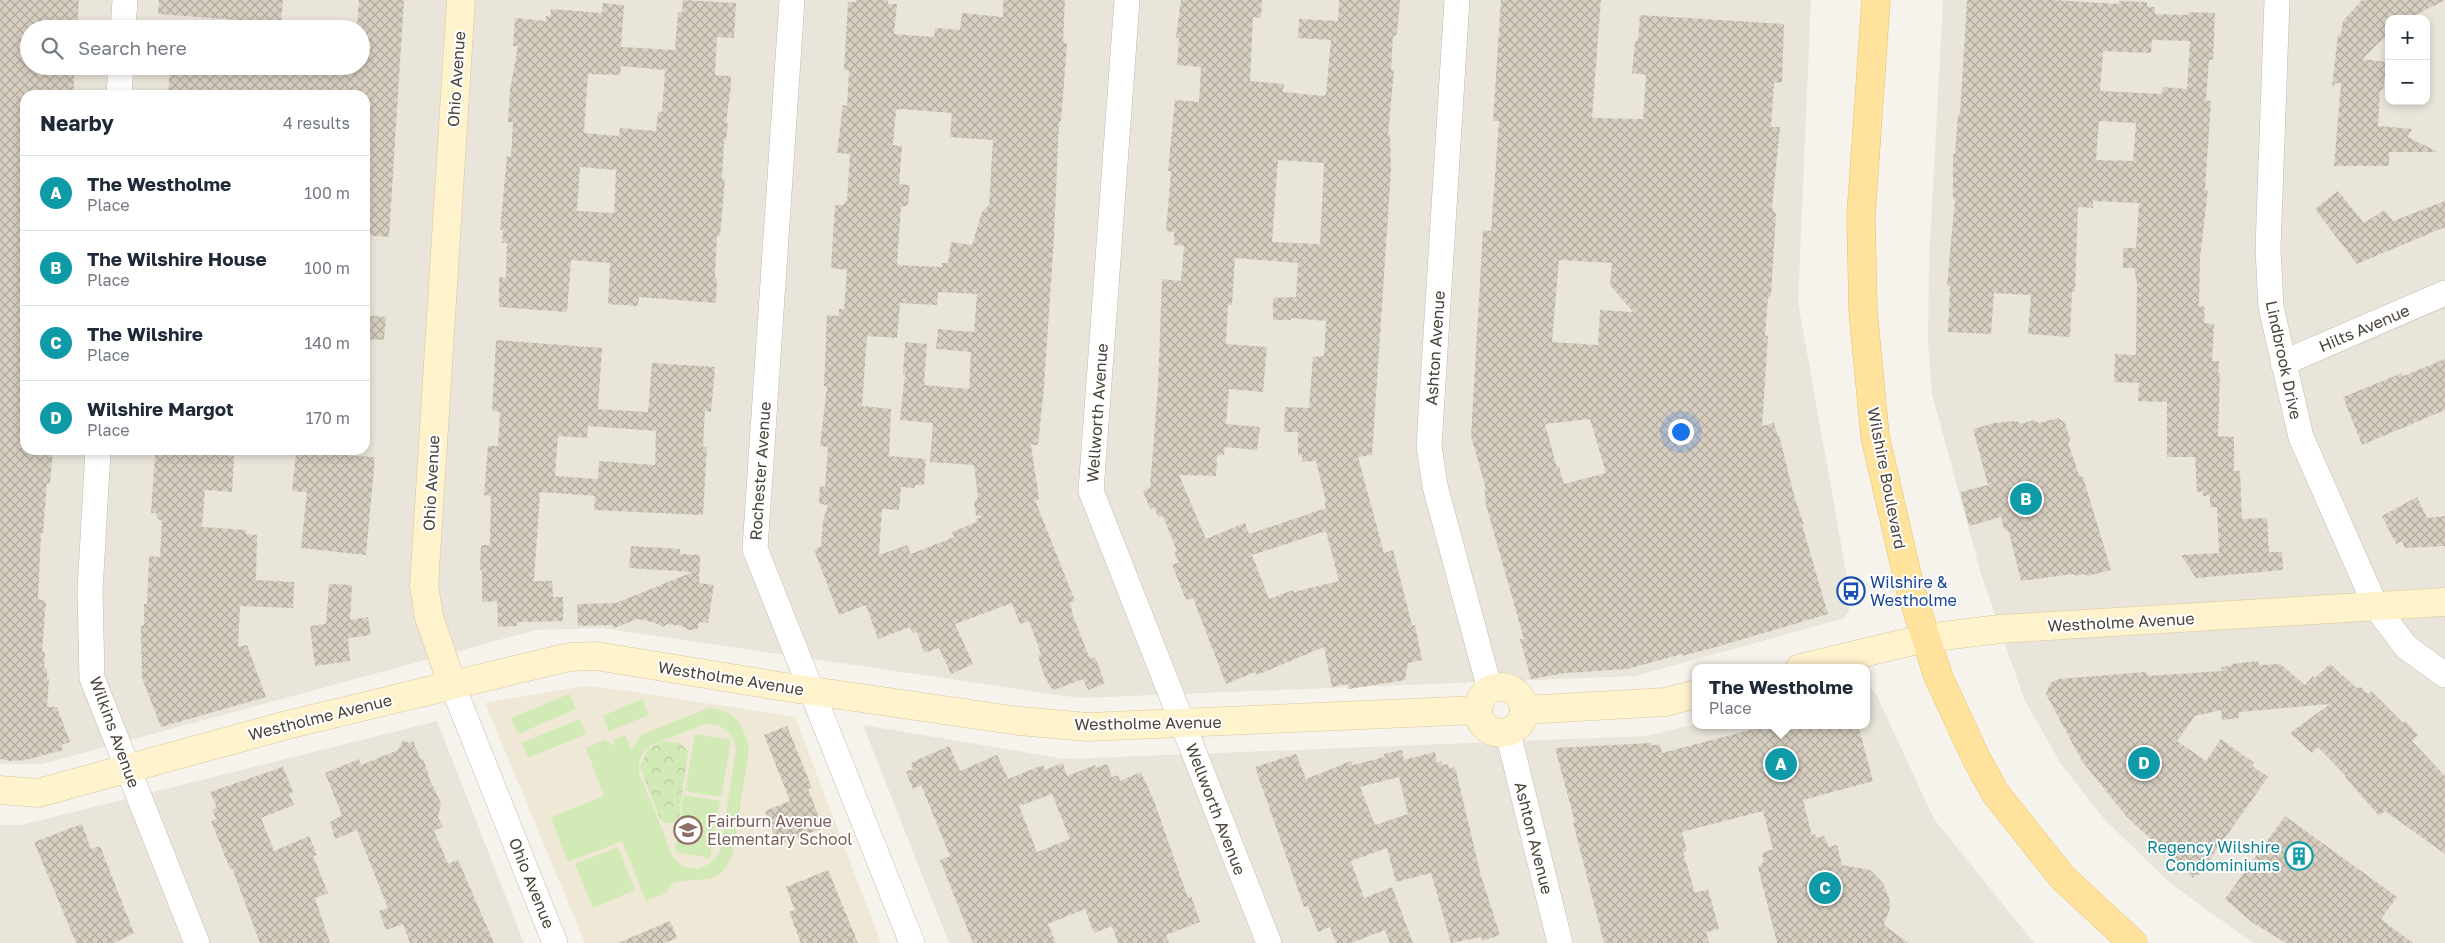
<!DOCTYPE html>
<meta charset="utf-8">
<style>
body{margin:0;font-family:"Golos Text",sans-serif;background:#f2f2f3;color:#1f2937}
.controls{position:absolute;right:15px;top:15px;display:grid;overflow:hidden;border-radius:10px;box-shadow:0 2px 8px #0003}
.controls button{width:45px;height:45px;display:grid;place-items:center;padding:0;border:0;border-bottom:1px solid #e0e1e3;background:#fff;color:#1f2937;font:25px sans-serif}
.you{position:absolute;left:1680px;top:431px;width:18px;height:18px;margin:-12px;border:4px solid #fff;border-radius:50%;background:#1a73e8;box-shadow:0 0 0 8px #1a73e833}
.badge{display:grid;place-items:center;width:32px;height:32px;border-radius:50%;background:#b45309;color:#fff;font-size:16px;font-weight:700}
.pin{position:absolute;translate:-50% -50%;border:2px solid #fff;box-shadow:0 1px 5px #0006}
.popup{position:absolute;left:1692px;top:664px;width:178px;height:65px;box-sizing:border-box;display:grid;place-content:center;border-radius:10px;background:#fff;filter:drop-shadow(0 1px 4px #0005);font-size:16px;white-space:nowrap;color:#747a83}
.popup b{font-size:19px;color:#1f2937}
.popup::after{content:'';position:absolute;left:50%;top:100%;margin-left:-10px;border:10px solid transparent;border-top-color:#fff}
.list{margin:0;padding:0;list-style:none}
h2{display:flex;justify-content:space-between;align-items:center;height:65px;margin:0;padding:0 20px;font-size:21px}
h2 small{font-size:16px;font-weight:400;color:#747a83}
.list li{display:grid;grid-template-columns:32px 1fr auto;gap:15px;align-items:center;box-sizing:border-box;height:75px;padding:0 20px;border-top:1px solid #e0e1e3}
.list b{display:block;font-size:19px;white-space:nowrap}
.list p{margin:0;font-size:16px;white-space:nowrap;color:#747a83}
.list em{font-size:16px;font-style:normal;color:#747a83}
.icon{flex:none;width:28px;height:28px;fill:none;stroke:currentColor;stroke-width:2;stroke-linecap:round;stroke-linejoin:round}
.map{position:relative;flex:none;width:2445px;height:943px;overflow:hidden}
.search{position:absolute;background:#fff;box-shadow:0 2px 8px #0003;left:20px;top:20px;width:350px;height:55px;display:flex;align-items:center;gap:12px;box-sizing:border-box;padding:0 18px;border-radius:28px;color:#747a83;font-size:19px}
.panel{position:absolute;background:#fff;box-shadow:0 2px 8px #0003;left:20px;top:90px;width:350px;height:365px;border-radius:15px}
.map>svg:first-child{display:block}
</style>
<div class="map">
<svg width="2445" height="943" viewBox="0 0 2445 943">
<defs>
<pattern id="park-crowns" width="20" height="18" patternUnits="userSpaceOnUse" patternTransform="scale(1.25)"><rect width="20" height="18" fill="#d2eab5"/><path d="M2 6a3 3 0 1 1 6 0M12 15a3 3 0 1 1 6 0" fill="none" stroke="#b6ca9c"/></pattern>
<pattern id="building-cross-hatch" width="8" height="8" patternUnits="userSpaceOnUse" patternTransform="scale(1.25)"><rect width="8" height="8" fill="#d8cfc1"/><path d="M0 0l8 8M0 8l8-8" fill="none" stroke="#b1aa9e"/></pattern>
</defs>
<rect width="100%" height="100%" fill="#f6f3ec"/>
<g fill="#eae5da" fill-rule="evenodd">
<path d="M 0,0 L 1811,0 L 1798,302 L 1848,583 L 1849,612 L 1842,619 L 1635,676 L 1079,698 L 602,628 L 536,630 L 42,764 L 0,764 ZM 29,29 L 361,29 L 361,66 L 29,66 ZM 25,95 L 365,95 L 365,450 L 25,450 Z"/>
<path d="M 1943,0 L 2445,0 L 2445,943 L 2253,943 L 2170,883 L 2104,819 L 2061,764 L 2024,699 L 1981,574 L 1932,394 L 1928,342 L 1929,262 ZM 2389,19 L 2426,19 L 2426,101 L 2389,101 Z"/>
<polygon points="1866,687 1871,688 1877,696 1934,819 2034,943 949,943 863,725 1066,759 1647,736 1696,724 1866,725"/>
<polygon points="437,721 524,943 0,943 0,825 21,825"/>
</g>
<polygon fill="#efe8d6" points="584,686 628,691 795,717 881,943 585,943 485,703"/>
<polygon fill="url(#park-crowns)" points="664,741 680,743 688,751 679,817 673,823 665,823 660,819 640,767 648,749"/>
<g fill="#d2eab5" fill-rule="evenodd">
<polygon points="569,694 576,709 518,734 511,718"/>
<polygon points="642,699 649,715 609,731 603,716"/>
<path d="M 709,708 C 733,709 745,726 749,749 L 733,852 C 720,892 696,873 670,885 L 667,893 L 646,901 L 622,841 L 568,862 L 551,817 L 604,796 L 586,748 L 604,740 L 615,746 L 613,740 L 625,735 L 631,750 L 641,736 L 648,732 ZM 704,724 C 723,723 732,731 736,749 L 720,852 C 709,870 685,876 673,856 C 668,849 666,839 663,831 C 655,812 647,792 639,773 C 638,761 641,752 652,745 Z"/>
<polygon points="580,719 586,734 528,758 522,743"/>
<polygon points="695,734 731,740 721,797 685,791"/>
<polygon points="684,795 720,801 710,858 675,852"/>
<polygon points="618,847 635,890 593,908 575,864"/>
</g>
<g fill="url(#building-cross-hatch)" fill-rule="evenodd">
<polygon points="0,0 79,0 77,29 29,29 29,66 75,66 73,95 25,95 25,450 53,450 50,484 47,483 43,533 41,533 38,599 46,601 42,652 45,652 44,668 47,668 47,679 49,679 47,707 57,707 70,742 61,745 63,750 25,760 11,761 0,759"/>
<polygon points="159,0 283,0 281,23 158,14"/>
<polygon points="359,0 404,0 389,237 365,235 365,95 168,95 170,66 361,66 361,26 357,26"/>
<path d="M 683,0 L 736,3 L 734,38 L 717,37 L 715,75 L 731,76 L 731,86 L 726,123 L 728,123 L 726,140 L 724,140 L 722,179 L 725,179 L 720,236 L 717,236 L 715,278 L 717,278 L 716,303 L 639,297 L 638,306 L 608,304 L 610,263 L 571,260 L 567,312 L 499,307 L 499,277 L 506,278 L 507,243 L 502,243 L 503,230 L 500,230 L 507,156 L 511,157 L 513,122 L 508,122 L 510,90 L 518,46 L 513,46 L 515,18 L 546,21 L 546,16 L 550,17 L 551,9 L 602,13 L 603,3 L 624,5 L 621,47 L 675,50 L 678,12 L 682,12 ZM 621,66 L 665,70 L 662,112 L 658,112 L 656,131 L 620,128 L 619,136 L 584,133 L 588,74 L 620,75 ZM 580,167 L 616,170 L 614,213 L 577,211 Z"/>
<path d="M 856,0 L 888,0 L 888,4 L 897,4 L 894,34 L 934,37 L 935,28 L 960,30 L 962,13 L 1003,17 L 1003,0 L 1065,0 L 1063,42 L 1067,44 L 1065,70 L 1061,121 L 1059,121 L 1054,237 L 1044,387 L 1038,445 L 1031,445 L 1038,491 L 1039,500 L 1035,500 L 1075,601 L 1070,602 L 1073,616 L 1090,659 L 1095,657 L 1105,683 L 1088,690 L 1083,679 L 1054,690 L 1051,688 L 1043,673 L 1038,655 L 1041,654 L 1029,621 L 1020,624 L 1012,603 L 955,624 L 973,664 L 951,674 L 939,648 L 924,653 L 917,632 L 913,633 L 910,627 L 878,639 L 866,605 L 839,615 L 814,550 L 821,546 L 823,521 L 828,505 L 819,504 L 820,486 L 825,487 L 828,447 L 820,446 L 827,386 L 824,386 L 827,315 L 839,316 L 839,309 L 844,309 L 847,270 L 831,268 L 835,205 L 844,205 L 845,201 L 847,201 L 850,154 L 837,153 L 843,105 L 847,106 L 849,70 L 844,70 L 848,2 L 856,2 ZM 901,109 L 952,113 L 950,137 L 993,140 L 989,205 L 982,212 L 972,245 L 951,242 L 948,263 L 942,263 L 942,267 L 897,265 L 901,207 L 908,205 L 910,185 L 899,184 L 902,146 L 893,145 L 896,110 ZM 938,292 L 977,294 L 974,332 L 938,329 L 936,349 L 971,352 L 969,389 L 924,385 L 927,344 L 905,342 L 903,373 L 905,374 L 900,420 L 933,423 L 930,462 L 974,465 L 978,497 L 974,503 L 976,516 L 983,516 L 976,519 L 977,522 L 952,532 L 954,537 L 911,554 L 907,545 L 879,555 L 882,509 L 899,510 L 901,487 L 915,488 L 915,485 L 924,485 L 926,459 L 889,456 L 891,409 L 862,406 L 867,336 L 897,338 L 900,303 L 937,305 Z"/>
<path d="M 1181,0 L 1262,0 L 1261,18 L 1253,17 L 1250,81 L 1284,84 L 1283,92 L 1324,96 L 1326,94 L 1331,40 L 1298,38 L 1299,19 L 1338,21 L 1339,0 L 1400,0 L 1397,34 L 1393,37 L 1391,70 L 1394,70 L 1388,135 L 1390,135 L 1391,170 L 1372,455 L 1358,457 L 1384,553 L 1393,550 L 1412,625 L 1415,625 L 1422,660 L 1408,663 L 1405,680 L 1349,689 L 1348,684 L 1332,687 L 1324,647 L 1257,675 L 1255,672 L 1226,684 L 1193,598 L 1186,600 L 1172,565 L 1179,562 L 1174,552 L 1177,551 L 1163,516 L 1158,517 L 1154,507 L 1150,509 L 1143,491 L 1150,488 L 1158,387 L 1162,279 L 1181,281 L 1184,246 L 1174,245 L 1174,232 L 1166,231 L 1171,171 L 1168,171 L 1175,100 L 1199,102 L 1201,67 L 1177,65 L 1179,38 L 1176,38 ZM 1278,160 L 1324,163 L 1320,244 L 1272,242 ZM 1235,258 L 1298,263 L 1296,297 L 1273,298 L 1273,320 L 1291,320 L 1291,318 L 1326,321 L 1324,356 L 1313,357 L 1309,408 L 1285,407 L 1284,432 L 1298,432 L 1298,455 L 1302,455 L 1302,462 L 1316,461 L 1326,502 L 1324,502 L 1326,508 L 1249,534 L 1245,523 L 1206,539 L 1179,475 L 1216,476 L 1217,455 L 1224,455 L 1225,447 L 1257,450 L 1260,427 L 1226,424 L 1229,389 L 1263,392 L 1267,347 L 1226,344 L 1228,305 L 1232,305 ZM 1326,531 L 1339,581 L 1294,592 L 1293,590 L 1269,599 L 1252,555 Z"/>
<path d="M 1501,0 L 1601,0 L 1592,118 L 1643,119 L 1646,75 L 1632,73 L 1635,41 L 1638,41 L 1640,15 L 1784,24 L 1782,82 L 1774,83 L 1771,127 L 1780,127 L 1772,208 L 1776,214 L 1771,295 L 1768,298 L 1765,336 L 1768,336 L 1762,426 L 1774,423 L 1778,436 L 1779,435 L 1795,499 L 1804,525 L 1802,525 L 1828,614 L 1716,647 L 1682,656 L 1682,654 L 1627,669 L 1566,673 L 1531,679 L 1520,639 L 1524,639 L 1484,498 L 1486,498 L 1484,490 L 1486,489 L 1471,436 L 1483,230 L 1491,231 L 1499,121 L 1493,121 ZM 1559,260 L 1612,263 L 1610,285 L 1633,312 L 1600,310 L 1598,345 L 1552,342 ZM 1590,419 L 1606,473 L 1564,484 L 1559,467 L 1557,468 L 1545,424 Z"/>
<path d="M 1967,0 L 2053,0 L 2119,4 L 2119,1 L 2147,2 L 2147,7 L 2155,7 L 2155,14 L 2188,15 L 2189,12 L 2215,13 L 2213,60 L 2209,60 L 2206,100 L 2211,101 L 2205,190 L 2208,190 L 2200,258 L 2199,306 L 2205,307 L 2204,323 L 2214,324 L 2212,361 L 2219,361 L 2218,373 L 2220,373 L 2218,436 L 2234,437 L 2234,471 L 2240,471 L 2242,519 L 2267,518 L 2269,552 L 2282,552 L 2283,570 L 2196,578 L 2181,555 L 2219,553 L 2217,507 L 2210,507 L 2210,495 L 2203,496 L 2203,491 L 2197,492 L 2195,457 L 2167,457 L 2167,402 L 2138,401 L 2139,383 L 2114,382 L 2115,354 L 2136,355 L 2137,283 L 2134,268 L 2123,268 L 2123,248 L 2136,248 L 2139,203 L 2093,201 L 2093,208 L 2078,207 L 2075,292 L 2072,292 L 2070,337 L 2028,334 L 2031,295 L 1994,293 L 1991,334 L 1948,332 L 1950,286 L 1947,286 L 1955,199 L 1953,199 L 1953,154 L 1955,154 L 1958,114 L 1960,114 ZM 2152,40 L 2190,41 L 2187,89 L 2163,87 L 2162,94 L 2100,91 L 2103,51 L 2151,53 ZM 2099,121 L 2136,123 L 2133,161 L 2096,160 Z"/>
<polygon points="2362,0 2445,0 2408,19 2389,19 2389,33 2362,59 2387,62 2383,90 2380,90 2378,126 2412,129 2408,137 2438,152 2389,152 2389,166 2334,166 2341,84 2336,83 2332,87 2338,35 2341,35 2343,21"/>
<polygon points="2338,191 2364,223 2384,210 2393,221 2445,201 2445,227 2357,264 2315,209"/>
<polygon points="365,315 386,317 384,340 365,339"/>
<path d="M 496,340 L 602,348 L 598,409 L 648,412 L 652,363 L 715,367 L 711,412 L 705,411 L 703,447 L 707,447 L 703,515 L 594,510 L 595,496 L 540,492 L 534,581 L 552,581 L 553,597 L 563,597 L 563,621 L 517,622 L 517,626 L 498,627 L 497,601 L 482,602 L 482,570 L 480,570 L 481,545 L 490,545 L 491,496 L 484,495 L 488,446 L 498,446 L 500,412 L 492,411 ZM 588,426 L 656,431 L 655,465 L 599,461 L 598,479 L 555,476 L 558,436 L 587,438 Z"/>
<polygon points="2445,359 2445,410 2362,445 2343,397 2402,373 2403,376"/>
<polygon points="2058,418 2065,423 2070,440 2068,443 2079,475 2083,477 2111,570 2088,576 2084,574 2077,576 2073,574 2021,581 2009,532 2004,529 2001,517 1969,526 1960,492 1988,485 1973,429 1995,423 2017,421 2021,424 2034,420 2039,423"/>
<polygon points="174,451 234,456 232,492 205,490 202,527 246,530 246,534 257,535 256,580 294,582 293,608 240,606 238,647 247,645 266,697 161,727 142,678 141,625 144,625 144,604 147,604 149,556 160,557 162,521 158,519 156,513 151,513 155,455 156,453 174,454"/>
<polygon points="296,452 375,457 366,555 301,548 307,492 292,491"/>
<polygon points="2417,497 2427,518 2445,516 2445,546 2405,548 2402,541 2396,544 2382,516"/>
<polygon points="631,546 680,549 680,554 700,555 699,583 714,585 708,623 699,622 698,629 689,630 681,626 667,624 663,627 653,622 637,619 614,628 613,625 578,626 577,604 616,603 693,572 629,568"/>
<polygon points="329,584 352,585 350,620 368,617 371,635 348,638 350,661 315,666 310,626 326,624"/>
<polygon points="2258,661 2259,665 2280,664 2305,685 2313,676 2315,678 2330,664 2357,688 2361,687 2368,694 2371,691 2403,723 2405,721 2418,735 2412,741 2445,776 2445,854 2385,811 2379,816 2345,777 2346,776 2318,747 2312,753 2290,733 2330,704 2239,712 2239,718 2222,720 2221,710 2195,716 2177,741 2206,761 2221,739 2254,763 2252,766 2268,777 2198,876 2195,874 2193,878 2127,817 2082,761 2046,694 2050,683 2059,679 2146,672 2147,676 2222,671 2221,667 2232,666 2232,664"/>
<polygon points="1769,725 1858,725 1873,781 1803,800 1812,835 1815,834 1816,838 1824,836 1829,847 1837,845 1842,865 1870,870 1883,883 1889,898 1890,908 1884,925 1908,943 1777,943 1758,867 1764,862 1762,855 1764,852 1773,849 1763,811 1682,832 1687,851 1683,852 1695,893 1708,889 1719,929 1706,932 1709,943 1604,943 1573,822 1575,822 1555,748 1651,743 1652,745 1660,745 1662,753"/>
<polygon points="787,726 812,788 808,789 823,828 778,845 765,811 790,801 764,735"/>
<polygon points="403,740 409,743 413,741 421,760 423,759 429,776 428,776 441,803 438,817 443,827 434,831 448,864 458,860 494,943 410,943 403,924 386,930 379,911 388,908 357,830 335,839 330,822 342,815 325,773 359,759 361,765 398,750"/>
<path d="M 949,746 L 960,771 L 997,755 L 1008,779 L 1043,765 L 1045,770 L 1063,763 L 1067,776 L 1095,765 L 1096,768 L 1107,764 L 1112,777 L 1118,775 L 1120,781 L 1141,772 L 1154,801 L 1188,898 L 1191,896 L 1200,922 L 1166,935 L 1169,943 L 1118,943 L 1112,926 L 1094,933 L 1085,909 L 1048,924 L 1056,943 L 973,943 L 940,860 L 950,856 L 921,785 L 913,789 L 906,772 L 913,769 L 911,763 ZM 1052,794 L 1070,839 L 1037,852 L 1019,806 Z"/>
<path d="M 1402,750 L 1404,760 L 1435,752 L 1437,763 L 1442,761 L 1442,765 L 1448,764 L 1449,769 L 1455,767 L 1481,876 L 1500,935 L 1482,941 L 1481,937 L 1451,943 L 1431,873 L 1396,882 L 1387,848 L 1351,861 L 1364,898 L 1392,887 L 1413,943 L 1390,943 L 1385,930 L 1351,943 L 1336,943 L 1330,927 L 1318,932 L 1308,906 L 1304,907 L 1255,767 L 1296,754 L 1306,779 L 1351,761 L 1353,765 L 1385,757 L 1384,754 ZM 1399,777 L 1408,814 L 1375,825 L 1360,787 Z"/>
<polygon points="283,767 293,792 289,794 294,805 261,818 274,851 309,836 317,855 313,856 328,893 315,898 330,943 260,943 232,868 230,869 211,821 216,819 212,809 217,808 210,792"/>
<polygon points="2285,816 2397,897 2381,919 2413,943 2286,943 2253,923 2225,899"/>
<polygon points="82,824 91,849 100,846 134,933 114,943 76,943 34,842"/>
<polygon points="828,870 858,943 801,943 789,912 795,910 786,887"/>
<polygon points="670,921 677,938 665,943 618,943"/>
</g>
<g fill="none" stroke-linecap="round" stroke-linejoin="round">
<g stroke="#c2bbae" stroke-width="26">
<g id="street">
<polyline points="792,0 755,549 912,943"/>
<polyline points="1127,0 1091,491 1269,943"/>
<polyline points="1457,0 1429,446 1435,486 1490,690"/>
<polyline points="2277,0 2268,249 2271,307 2301,437 2376,607 2406,647 2445,675"/>
<polyline points="123,29 125,0"/>
<polyline points="119,95 121,66"/>
<polyline points="2283,363 2445,293"/>
<polyline points="98,450 90,591 92,678 197,943"/>
<polyline points="452,684 555,943"/>
<polyline points="1508,733 1560,943"/>
</g>
</g>
<g stroke="#d6c79b" stroke-width="29">
<g id="secondary">
<polyline points="1800,668 1926,638 2000,629 2445,602"/>
<polyline points="452,684 429,617 424,586 461,0"/>
<circle cx="1501" cy="710" r="23"/>
<polyline points="1524,710 1665,702 1696,694"/>
<polyline points="0,790 38,793 287,725 569,657 596,656 785,687 1019,721 1088,727 1478,710"/>
</g>
</g>
<g stroke="#e6c16a" stroke-width="29">
<polyline id="primary" points="1876,0 1861,216 1863,311 1875,436 1910,588 1938,676 1977,760 1996,794 2062,877 2133,943"/>
</g>
<use href="#street" stroke="#fff" stroke-width="25"/>
<use href="#secondary" stroke="#fff3cd" stroke-width="28"/>
<use href="#primary" stroke="#ffe39c" stroke-width="28"/>
</g>
<defs>
<g id="bus-ring" transform="scale(1.4375)"><circle r="9.5" fill="#fff" stroke="#1a4fb4" stroke-width="1.5"/><path d="M-5-6H5V4H4V6H2V4H-2V6H-4V4H-5ZM-3.5-4V0h7V-4ZM-3.5 1.2v1.5H-2V1.2ZM2 1.2v1.5H3.5V1.2Z" fill="#1a4fb4"/></g>
<g id="school-ring" transform="scale(1.4375)"><circle r="9.5" fill="#fff" stroke="#8d6e63" stroke-width="1.5"/><path d="M0-5L7-2L0 1L-7-2ZM-4 1L0 2.5L4 1V4Q0 6-4 4Z" fill="#8d6e63"/></g>
<g id="building-ring" transform="scale(1.4375)"><circle r="9.5" fill="#fff" stroke="#0f9aa8" stroke-width="1.5"/><path d="M-4-6H4V6H1V3H-1V6H-4ZM-2.5-4.3h1.7v1.8h-1.7ZM.8-4.3h1.7v1.8H.8ZM-2.5-1h1.7V.8h-1.7ZM.8-1h1.7V.8H.8Z" fill="#0f9aa8"/></g>
</defs>
<g fill-rule="evenodd">
<use href="#bus-ring" x="1851" y="591"/>
<use href="#school-ring" x="688" y="830"/>
<use href="#building-ring" x="2299" y="856"/>
</g>
<g text-anchor="middle" dominant-baseline="central" stroke-width="4" stroke-linejoin="round" paint-order="stroke">
<g font-size="16" fill="#4b4439" stroke="#fff">
<text transform="translate(456 79) rotate(-86)">Ohio Avenue</text>
<text transform="translate(2364 328) rotate(-23)">Hilts Avenue</text>
<text transform="translate(1435 348) rotate(-86)">Ashton Avenue</text>
<text transform="translate(2284 360) rotate(78)">Lindbrook Drive</text>
<text transform="translate(1097 413) rotate(-86)">Wellworth Avenue</text>
<text transform="translate(760 471) rotate(-86)">Rochester Avenue</text>
<text transform="translate(1887 478) rotate(79)">Wilshire Boulevard</text>
<text transform="translate(431 483) rotate(-87)">Ohio Avenue</text>
<text transform="translate(2121 622) rotate(-3)">Westholme Avenue</text>
<text transform="translate(731 678) rotate(9)">Westholme Avenue</text>
<text transform="translate(320 717) rotate(-14)">Westholme Avenue</text>
<text transform="translate(1148 723) rotate(-1)">Westholme Avenue</text>
<text transform="translate(115 732) rotate(70)">Wilkins Avenue</text>
<text transform="translate(1216 809) rotate(69)">Wellworth Avenue</text>
<text transform="translate(1534 838) rotate(76)">Ashton Avenue</text>
<text transform="translate(532 883) rotate(68)">Ohio Avenue</text>
</g>
<g font-size="16" fill="#164399" stroke="#fff" text-anchor="start">
<text x="1870" y="582">Wilshire &amp;<tspan x="1870" dy="18">Westholme</tspan></text>
</g>
<g font-size="16" fill="#785e54" stroke="#fff" text-anchor="start">
<text x="707" y="821">Fairburn Avenue<tspan x="707" dy="18">Elementary School</tspan></text>
</g>
<g font-size="16" fill="#0d838f" stroke="#fff" text-anchor="end">
<text x="2280" y="847">Regency Wilshire<tspan x="2280" dy="18">Condominiums</tspan></text>
</g>
</g>
</svg>
<div class="controls">
<button>+</button>
<button>−</button>
</div>
<div class="you"></div>
<div class="pin badge" style="left:1781px;top:764px;background:#0f9aa8">A</div>
<div class="popup"><b>The Westholme</b>Place</div>
<div class="pin badge" style="left:2026px;top:499px;background:#0f9aa8">B</div>
<div class="pin badge" style="left:1825px;top:888px;background:#0f9aa8">C</div>
<div class="pin badge" style="left:2144px;top:763px;background:#0f9aa8">D</div>
<div class="search"><svg class="icon" aria-label="search" viewBox="0 0 24 24"><circle cx="10" cy="10" r="6"/><path d="M15 15l6 6"/></svg>Search here</div>
<section class="panel">
<h2>Nearby<small>4 results</small></h2>
<ul class="list">
<li><span class="badge" style="background:#0f9aa8">A</span><div><b>The Westholme</b><p>Place</p></div><em>100 m</em></li>
<li><span class="badge" style="background:#0f9aa8">B</span><div><b>The Wilshire House</b><p>Place</p></div><em>100 m</em></li>
<li><span class="badge" style="background:#0f9aa8">C</span><div><b>The Wilshire</b><p>Place</p></div><em>140 m</em></li>
<li><span class="badge" style="background:#0f9aa8">D</span><div><b>Wilshire Margot</b><p>Place</p></div><em>170 m</em></li>
</ul>
</section>
</div>
